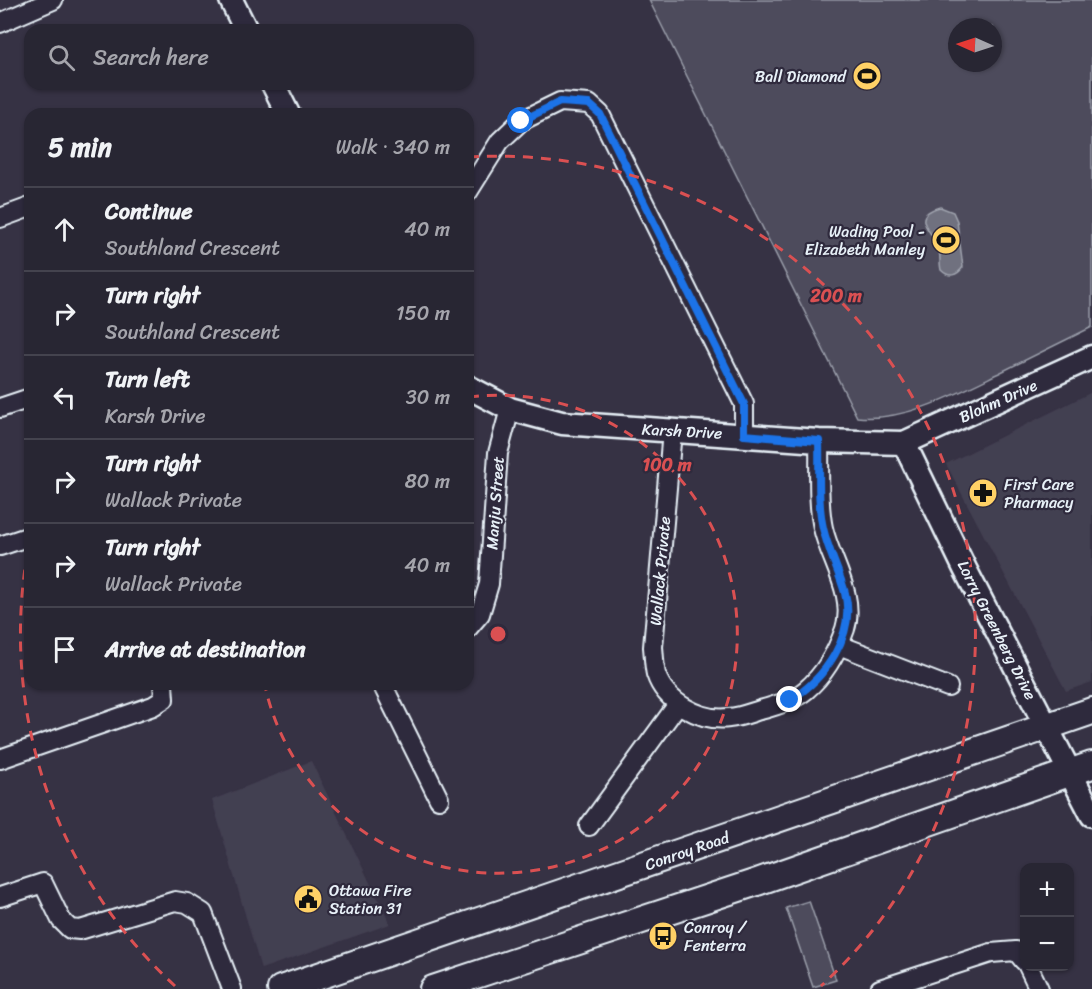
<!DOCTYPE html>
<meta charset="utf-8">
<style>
body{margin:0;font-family:Sriracha,sans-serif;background:#34323f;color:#f1f3f6}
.controls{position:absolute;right:18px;bottom:18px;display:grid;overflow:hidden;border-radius:12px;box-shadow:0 2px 4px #0004}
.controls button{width:54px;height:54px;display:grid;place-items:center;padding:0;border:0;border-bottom:2px solid #44434e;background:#282633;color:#f1f3f6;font:30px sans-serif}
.compass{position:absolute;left:948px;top:18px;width:54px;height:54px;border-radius:50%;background:#282633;box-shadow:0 2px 4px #0004;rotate:273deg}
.stop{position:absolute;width:18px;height:18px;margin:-14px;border:4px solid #1a73e8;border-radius:50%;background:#fff}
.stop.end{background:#1a73e8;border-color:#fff;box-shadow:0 2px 6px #0008}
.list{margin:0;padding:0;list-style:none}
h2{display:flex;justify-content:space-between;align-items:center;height:78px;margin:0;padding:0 24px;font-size:26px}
h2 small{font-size:20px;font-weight:400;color:#a5a5ac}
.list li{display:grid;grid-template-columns:39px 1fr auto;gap:18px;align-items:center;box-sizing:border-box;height:84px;padding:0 24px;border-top:2px solid #44434e}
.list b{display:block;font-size:22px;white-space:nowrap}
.list p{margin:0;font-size:20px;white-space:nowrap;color:#a5a5ac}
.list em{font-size:20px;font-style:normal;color:#a5a5ac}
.icon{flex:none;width:33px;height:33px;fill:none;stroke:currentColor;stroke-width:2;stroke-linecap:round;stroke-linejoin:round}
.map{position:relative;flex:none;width:1092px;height:989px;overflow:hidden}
.search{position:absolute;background:#282633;box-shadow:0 2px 4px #0004;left:24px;top:24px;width:450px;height:66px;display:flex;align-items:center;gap:15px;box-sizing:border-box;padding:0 21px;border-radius:18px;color:#a5a5ac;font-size:22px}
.panel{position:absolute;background:#282633;box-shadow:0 2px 4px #0004;left:24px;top:108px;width:450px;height:582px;border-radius:18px}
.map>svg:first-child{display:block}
</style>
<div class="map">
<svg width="1092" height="989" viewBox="0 0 1092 989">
<rect width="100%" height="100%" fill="#363244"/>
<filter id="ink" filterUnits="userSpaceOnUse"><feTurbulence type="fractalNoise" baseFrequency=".0167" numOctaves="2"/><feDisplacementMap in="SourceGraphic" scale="12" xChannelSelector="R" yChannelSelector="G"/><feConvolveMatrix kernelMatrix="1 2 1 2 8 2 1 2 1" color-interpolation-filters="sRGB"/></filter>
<g filter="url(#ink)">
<g fill="#433f51">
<polygon points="1092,392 1092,682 1066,691 946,464"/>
<polygon points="311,761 390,924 261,969 212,800"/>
</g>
<g fill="#4d4b5c" stroke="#9a9eaa" stroke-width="1.5" fill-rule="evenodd">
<path d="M 649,0 L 1092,0 L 1092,327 C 1062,342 1031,357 1001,372 C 958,393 906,422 857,417 ZM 957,27 L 993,27 L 993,63 L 957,63 Z"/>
<polygon points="809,901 836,980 813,987 786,908"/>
</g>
<path fill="#70717f" stroke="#a0a4af" stroke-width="1.5" d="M 940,207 L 953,212 L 957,221 L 963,267 C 957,276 949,278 941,270 C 939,262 941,254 938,246 C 934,233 907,216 940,207 Z"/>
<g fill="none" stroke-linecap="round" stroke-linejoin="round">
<g stroke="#e8f1f8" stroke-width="22">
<g id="minor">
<polyline points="0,23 53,0"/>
<polyline points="468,192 500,141 521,121 560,102 589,104 600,114 744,404 744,435"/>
<polyline points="0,218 30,207"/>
<polyline points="0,408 30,398"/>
<path d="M 672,431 L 653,647 C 654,656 654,666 656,674 C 665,702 701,722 729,718 C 740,717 750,713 760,710 C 776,706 794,700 806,690 C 825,674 837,652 845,629 C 856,595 830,560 823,528 C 817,500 820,469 819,441"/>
<polyline points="0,546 30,536"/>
<polyline points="468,628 480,614 489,584 498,453 510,409"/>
<polyline points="839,645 948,687"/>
<polyline points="382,684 439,799"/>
<polyline points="0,759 153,706 164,699 163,684"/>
<polyline points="589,826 678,704"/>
<polyline points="0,897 43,883 61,920 70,929 80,930 175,901 187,903 203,913 232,989"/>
<polyline points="1028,966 1039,989"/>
<polyline points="880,989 991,953 1016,951 1024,961"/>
</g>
</g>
<g stroke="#e8f1f8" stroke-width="27">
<g id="tertiary">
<polyline points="231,0 246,30"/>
<polyline points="273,84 288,114"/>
<polyline points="468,387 510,409 562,423 819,441 904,443 1092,357"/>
<polyline points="904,443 965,569 1092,815"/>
</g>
</g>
<g stroke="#e8f1f8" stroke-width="30">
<g id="secondary">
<polyline points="281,989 1092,711"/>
<polyline points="433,989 757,882 1092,765"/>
</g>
</g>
<use href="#minor" stroke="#2f2a3d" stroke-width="18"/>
<use href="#tertiary" stroke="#2f2a3d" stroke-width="22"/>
<use href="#secondary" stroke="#2f2a3d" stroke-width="26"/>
</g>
</g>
<g fill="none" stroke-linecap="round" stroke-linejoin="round" filter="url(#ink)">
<path stroke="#1a73e8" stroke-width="8" d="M 521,121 L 560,102 L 589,104 L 600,114 L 744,404 L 744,435 L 819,441 C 820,469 817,500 823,528 C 828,550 839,571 845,593 C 856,635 825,679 790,700"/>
</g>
<g fill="none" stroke="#da5052" stroke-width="3" stroke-dasharray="10 8">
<path d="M469 397A239 239 0 1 1 265 686"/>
<path d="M175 986A478 478 0 0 1 30 539M469 157A478 478 0 0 1 821 986"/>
</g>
<defs>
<g id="stadium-disc" transform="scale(1.5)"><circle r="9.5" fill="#ffd166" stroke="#2f2a3d"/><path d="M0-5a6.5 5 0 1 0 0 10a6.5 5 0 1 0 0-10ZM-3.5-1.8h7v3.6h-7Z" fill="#111"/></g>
<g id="pharmacy-disc" transform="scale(1.5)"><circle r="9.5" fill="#ffd166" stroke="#2f2a3d"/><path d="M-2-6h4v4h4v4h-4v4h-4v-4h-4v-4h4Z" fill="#111"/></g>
<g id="civic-disc" transform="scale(1.5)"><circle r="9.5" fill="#ffd166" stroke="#2f2a3d"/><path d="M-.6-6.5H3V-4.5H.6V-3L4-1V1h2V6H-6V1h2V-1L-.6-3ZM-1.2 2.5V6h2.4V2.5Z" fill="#111"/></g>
<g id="bus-disc" transform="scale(1.5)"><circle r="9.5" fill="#ffd166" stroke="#2f2a3d"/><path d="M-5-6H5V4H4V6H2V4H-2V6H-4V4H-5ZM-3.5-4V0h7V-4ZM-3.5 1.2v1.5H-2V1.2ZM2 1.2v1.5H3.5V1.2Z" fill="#111"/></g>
</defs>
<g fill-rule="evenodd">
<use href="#stadium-disc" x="867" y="76"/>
<use href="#stadium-disc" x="946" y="240"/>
<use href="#pharmacy-disc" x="983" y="493"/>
<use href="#civic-disc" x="308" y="899"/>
<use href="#bus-disc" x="663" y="936"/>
</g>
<g text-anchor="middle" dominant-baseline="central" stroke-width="4.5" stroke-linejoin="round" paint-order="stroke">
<g font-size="16" fill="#e8f1f8" stroke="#2f2a3d" text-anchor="start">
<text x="846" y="76" text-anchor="end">Ball Diamond</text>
<text x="925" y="231" text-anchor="end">Wading Pool -<tspan x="925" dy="18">Elizabeth Manley</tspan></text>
<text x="1004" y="484">First Care<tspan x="1004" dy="18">Pharmacy</tspan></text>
<text x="329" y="890">Ottawa Fire<tspan x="329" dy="18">Station 31</tspan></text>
<text x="684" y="927">Conroy /<tspan x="684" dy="18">Fenterra</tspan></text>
</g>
<g font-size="16" fill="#e8f1f8" stroke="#2f2a3d">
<text transform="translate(998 401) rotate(-24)">Blohm Drive</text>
<text transform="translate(682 431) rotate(3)">Karsh Drive</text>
<text transform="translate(495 503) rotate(-86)">Manju Street</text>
<text transform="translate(660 571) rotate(-85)">Wallack Private</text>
<text transform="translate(997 630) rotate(63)">Lorry Greenberg Drive</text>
<text transform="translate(687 851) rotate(-19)">Conroy Road</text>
</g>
</g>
<circle cx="498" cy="634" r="9" fill="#da5052" stroke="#2f2a3d" stroke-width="3"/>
<g font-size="18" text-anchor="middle" font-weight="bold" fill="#da5052" stroke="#2f2a3d" stroke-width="4.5" stroke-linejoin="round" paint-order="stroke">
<text x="836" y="302">200 m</text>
<text x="667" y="471">100 m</text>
</g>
</svg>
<div class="controls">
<button>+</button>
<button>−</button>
</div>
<svg class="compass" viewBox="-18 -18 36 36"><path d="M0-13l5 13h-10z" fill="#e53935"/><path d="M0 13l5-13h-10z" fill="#a5a5ac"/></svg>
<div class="stop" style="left:521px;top:121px"></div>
<div class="stop end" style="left:790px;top:700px"></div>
<div class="search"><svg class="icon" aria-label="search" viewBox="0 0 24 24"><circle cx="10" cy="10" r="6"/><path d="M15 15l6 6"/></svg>Search here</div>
<section class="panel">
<h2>5 min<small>Walk · 340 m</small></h2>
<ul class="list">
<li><svg class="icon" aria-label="ahead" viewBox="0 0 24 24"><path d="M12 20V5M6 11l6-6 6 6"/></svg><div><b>Continue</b><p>Southland Crescent</p></div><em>40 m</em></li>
<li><svg class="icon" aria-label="right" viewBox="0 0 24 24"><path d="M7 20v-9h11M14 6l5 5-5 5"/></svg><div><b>Turn right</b><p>Southland Crescent</p></div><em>150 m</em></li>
<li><svg class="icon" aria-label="left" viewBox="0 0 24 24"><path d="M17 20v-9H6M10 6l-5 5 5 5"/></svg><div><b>Turn left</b><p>Karsh Drive</p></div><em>30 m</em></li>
<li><svg class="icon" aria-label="right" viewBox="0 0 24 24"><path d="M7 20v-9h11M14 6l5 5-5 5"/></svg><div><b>Turn right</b><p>Wallack Private</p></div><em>80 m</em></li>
<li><svg class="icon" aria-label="right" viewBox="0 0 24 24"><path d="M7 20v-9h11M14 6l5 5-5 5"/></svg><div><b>Turn right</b><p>Wallack Private</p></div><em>40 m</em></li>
<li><svg class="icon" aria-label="arrive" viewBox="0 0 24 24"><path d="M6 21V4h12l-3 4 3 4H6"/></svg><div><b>Arrive at destination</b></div></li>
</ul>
</section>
</div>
